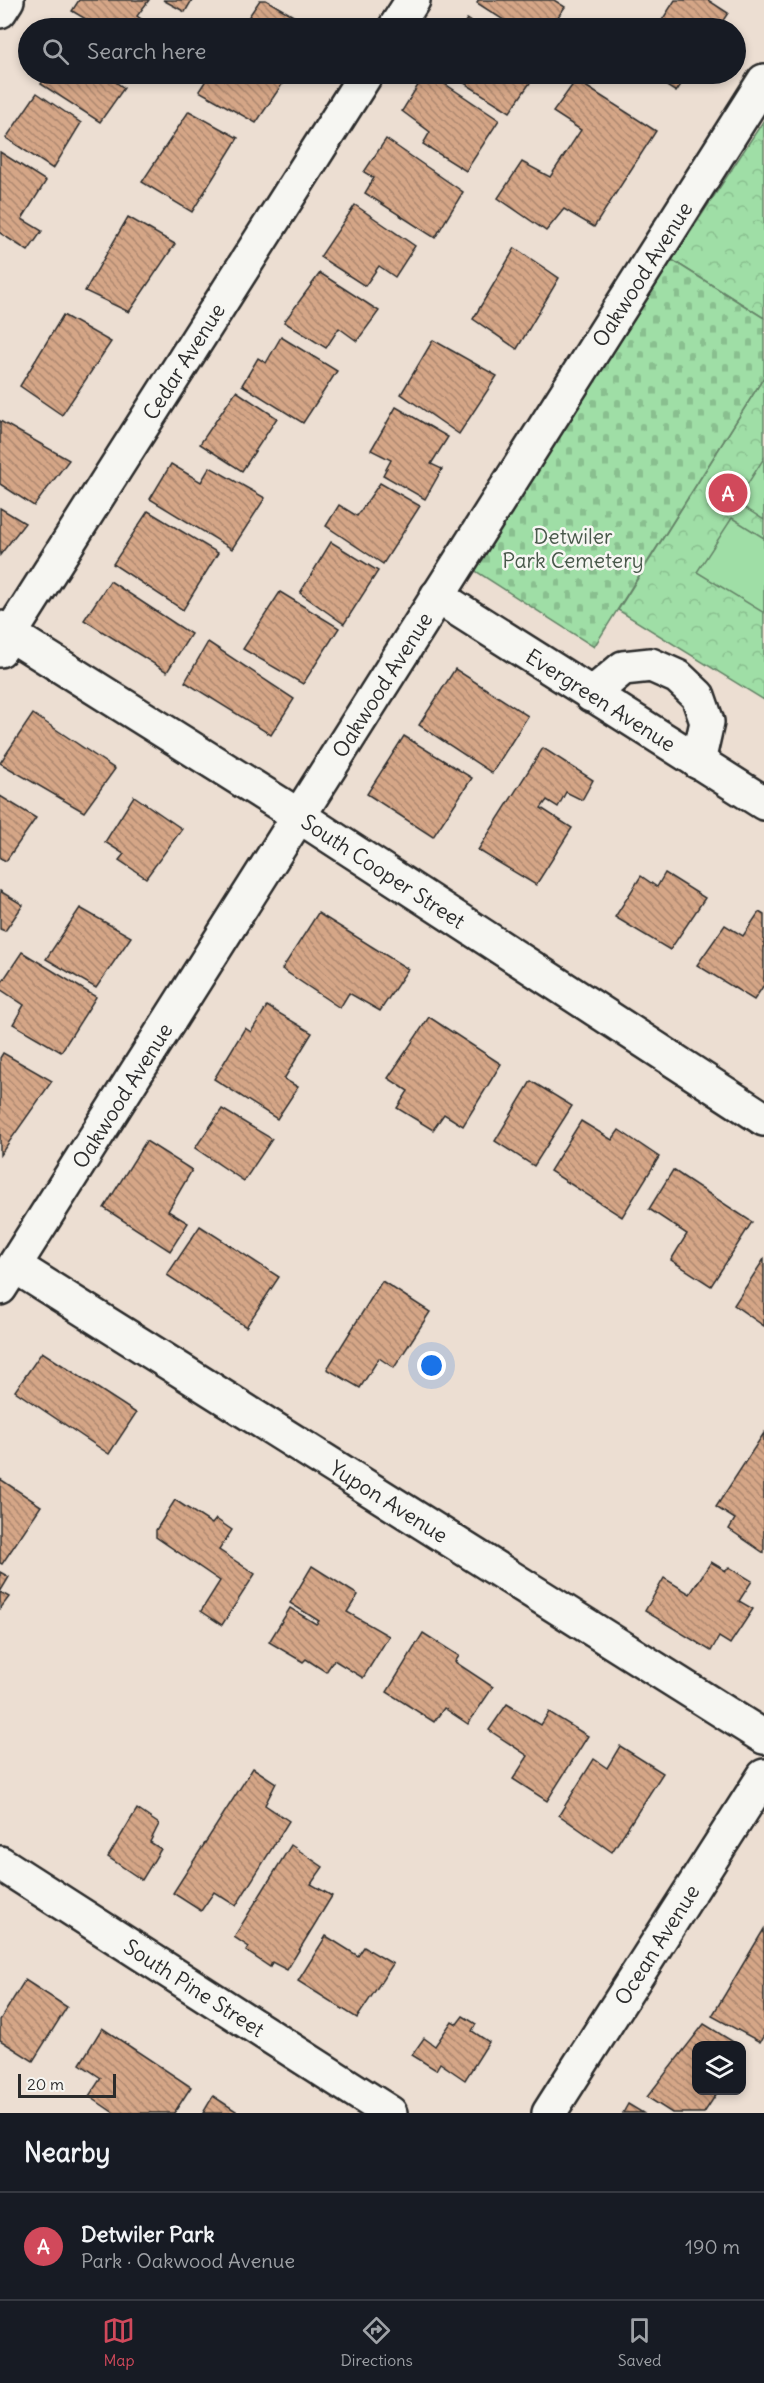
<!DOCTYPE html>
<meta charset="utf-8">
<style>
body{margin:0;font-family:Delius,sans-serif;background:#20242c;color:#f1f3f6}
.controls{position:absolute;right:18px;bottom:18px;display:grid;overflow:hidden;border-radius:12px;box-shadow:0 3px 9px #0003}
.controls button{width:54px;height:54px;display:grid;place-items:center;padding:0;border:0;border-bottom:2px solid #363941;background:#171b24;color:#f1f3f6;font:30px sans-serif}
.scale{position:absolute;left:18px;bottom:15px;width:98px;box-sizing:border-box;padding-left:6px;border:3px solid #2b2b2b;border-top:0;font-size:16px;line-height:21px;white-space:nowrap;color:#2b2b2b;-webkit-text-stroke:4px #f6f6f2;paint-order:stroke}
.you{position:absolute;left:432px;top:1366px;width:21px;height:21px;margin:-15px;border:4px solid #fff;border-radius:50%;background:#1a73e8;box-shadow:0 0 0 9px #1a73e833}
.badge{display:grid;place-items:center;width:39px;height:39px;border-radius:50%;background:#d1495b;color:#fff;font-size:20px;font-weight:700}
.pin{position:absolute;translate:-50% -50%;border:3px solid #fff;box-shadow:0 2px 6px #0006}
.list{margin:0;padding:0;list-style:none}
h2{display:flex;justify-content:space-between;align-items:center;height:78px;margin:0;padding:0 24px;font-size:26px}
h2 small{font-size:20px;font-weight:400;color:#9ea1a6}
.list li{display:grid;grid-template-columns:39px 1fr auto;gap:18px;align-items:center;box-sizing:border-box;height:108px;padding:0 24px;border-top:2px solid #363941}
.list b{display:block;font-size:22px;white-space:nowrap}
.list p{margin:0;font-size:20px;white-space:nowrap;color:#9ea1a6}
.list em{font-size:20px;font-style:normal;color:#9ea1a6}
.icon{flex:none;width:33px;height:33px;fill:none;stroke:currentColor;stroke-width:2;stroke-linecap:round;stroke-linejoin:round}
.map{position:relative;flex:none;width:764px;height:2113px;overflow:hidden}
.search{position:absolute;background:#171b24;box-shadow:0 3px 9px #0003;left:18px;right:18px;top:18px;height:66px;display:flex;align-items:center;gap:15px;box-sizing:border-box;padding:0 21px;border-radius:33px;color:#9ea1a6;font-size:22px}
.sheet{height:186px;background:#171b24}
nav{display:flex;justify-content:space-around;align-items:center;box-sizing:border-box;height:84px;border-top:2px solid #363941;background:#171b24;font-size:16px;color:#9ea1a6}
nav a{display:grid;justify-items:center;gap:3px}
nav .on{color:#d1495b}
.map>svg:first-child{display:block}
</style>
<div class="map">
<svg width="764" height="2113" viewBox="0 0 764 2113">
<defs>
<pattern id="forest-crowns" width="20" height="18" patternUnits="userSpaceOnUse" patternTransform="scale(1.5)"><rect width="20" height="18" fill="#9fdea6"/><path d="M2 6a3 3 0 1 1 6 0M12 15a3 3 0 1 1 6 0" fill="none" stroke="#89bf8f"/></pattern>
<pattern id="cemetery-stones" width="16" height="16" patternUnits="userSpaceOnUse" patternTransform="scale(1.5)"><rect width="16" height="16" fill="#9fdea6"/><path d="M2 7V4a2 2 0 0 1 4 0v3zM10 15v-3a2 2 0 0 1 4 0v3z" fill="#89bf8f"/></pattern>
<pattern id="building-back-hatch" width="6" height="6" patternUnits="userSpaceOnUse" patternTransform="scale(1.5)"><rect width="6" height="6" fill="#d5a687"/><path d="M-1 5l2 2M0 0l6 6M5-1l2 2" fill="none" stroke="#ad876f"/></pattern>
</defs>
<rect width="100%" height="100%" fill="#ecded2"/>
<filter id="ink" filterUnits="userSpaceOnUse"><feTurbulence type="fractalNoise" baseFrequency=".0167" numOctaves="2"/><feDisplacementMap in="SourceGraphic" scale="12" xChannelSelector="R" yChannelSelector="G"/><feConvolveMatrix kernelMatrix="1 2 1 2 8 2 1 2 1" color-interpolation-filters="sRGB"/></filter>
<g filter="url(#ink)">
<g fill="url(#forest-crowns)" stroke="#658468" stroke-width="1.5">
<polygon points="764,120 764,318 672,260"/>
<polygon points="764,377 764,700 618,610"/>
</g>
<polygon fill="url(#cemetery-stones)" stroke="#658468" stroke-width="1.5" points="672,260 764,318 764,377 594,647 474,570"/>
<g fill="#9fdea6" stroke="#658468" stroke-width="1.5">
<polygon points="764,458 764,520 736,502"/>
<polygon points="732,518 764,538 764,613 697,572"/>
</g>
<g fill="url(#building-back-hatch)" stroke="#2b2b2b" stroke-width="1.5">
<polygon points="79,0 149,0 137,16 154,28 101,28 72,11"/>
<polygon points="163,0 192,0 185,12"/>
<polygon points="260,0 266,0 314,28 241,28"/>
<polygon points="478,0 554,0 565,7 550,28 516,28 477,3"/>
<polygon points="675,0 708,0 728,13 718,28 657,28"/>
<polygon points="467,19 481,28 461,28"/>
<polygon points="47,74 104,74 124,88 100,122 41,84"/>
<polygon points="210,74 289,74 256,123 199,91"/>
<polygon points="425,74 430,74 499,120 466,171 423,144 430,132 402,111"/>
<polygon points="450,74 536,74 510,112"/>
<polygon points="648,74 688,74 676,92"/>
<polygon points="576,80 656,131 594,227 564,209 546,231 498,198 522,162 550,177 581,130 553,112"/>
<polygon points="37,93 81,123 53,169 6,138"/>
<polygon points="189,111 238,138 192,212 142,182"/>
<polygon points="386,139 463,192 435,238 365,193 374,178 364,172"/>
<polygon points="0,152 46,181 22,219 42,231 28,251 0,233"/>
<polygon points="355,205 415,246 395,277 379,266 365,286 320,257"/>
<polygon points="128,217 175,244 129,312 85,291"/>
<polygon points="515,248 559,278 517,349 473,319"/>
<polygon points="320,273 379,311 357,341 339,328 326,348 284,322"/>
<polygon points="63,315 111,342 62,415 20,386"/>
<polygon points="281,337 337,371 303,423 242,385 258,358 266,363"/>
<polygon points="433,340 497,376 459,434 401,394"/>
<polygon points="236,391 277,418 242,471 200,444"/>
<polygon points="396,407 448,437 431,464 442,469 425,499 383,475 391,460 371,450"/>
<polygon points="0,421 69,460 34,506 0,484"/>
<polygon points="171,464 201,482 210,467 265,498 232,549 150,499"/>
<polygon points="380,483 420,506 383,564 326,526 339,505 357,516"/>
<polygon points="0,508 25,523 0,555"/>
<polygon points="148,511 218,553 183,610 113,564"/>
<polygon points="331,542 378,571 344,624 300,593"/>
<polygon points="110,581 191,634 167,672 84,620"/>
<polygon points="280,592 339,628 303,684 243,649"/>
<polygon points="208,642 294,699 271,735 185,682"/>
<polygon points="455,669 528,716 492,773 419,725"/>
<polygon points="33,714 115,769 84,812 0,763"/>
<polygon points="404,736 472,778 433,837 367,794"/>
<polygon points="543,748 593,780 582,800 566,792 558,807 547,800 541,808 572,828 536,885 478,850"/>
<polygon points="0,796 36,818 6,861 0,858"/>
<polygon points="134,796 182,829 146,878 119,860 124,854 105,842"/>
<polygon points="665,873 705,898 670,950 615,917 641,876 657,887"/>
<polygon points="0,891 23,905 5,931 0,929"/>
<polygon points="80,908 131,937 96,988 46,959"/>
<polygon points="759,912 764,915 764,985 754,1000 697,965 725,925 743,936"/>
<polygon points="318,913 408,969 380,1011 349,993 340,1008 282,969"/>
<polygon points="22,952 96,997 61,1052 13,1024 24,1005 0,989 0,985"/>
<polygon points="267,1006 312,1033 284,1079 298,1087 277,1119 214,1079 245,1028 251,1032"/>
<polygon points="429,1017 501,1064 463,1126 444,1114 433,1130 397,1108 408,1091 388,1078"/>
<polygon points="3,1053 52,1081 0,1155 0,1058"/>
<polygon points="531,1081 572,1106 534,1166 495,1141"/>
<polygon points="222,1109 272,1139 244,1181 195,1148"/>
<polygon points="581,1121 612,1140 619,1130 659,1157 622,1217 550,1171"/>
<polygon points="146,1141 192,1170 168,1211 188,1223 170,1251 104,1208"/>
<polygon points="673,1170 752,1222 711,1286 671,1260 687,1234 649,1209"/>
<polygon points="200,1226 279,1277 246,1327 167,1275"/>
<polygon points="764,1259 764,1326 734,1305"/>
<polygon points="382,1281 430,1312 394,1368 379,1358 360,1388 327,1369"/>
<polygon points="42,1352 136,1413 109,1454 15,1391"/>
<polygon points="764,1433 764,1553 729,1529 735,1519 716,1507"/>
<polygon points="0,1479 41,1506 2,1564 0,1563"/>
<polygon points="175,1500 212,1524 216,1519 232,1530 219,1550 255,1574 222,1625 201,1611 220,1581 156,1537 156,1530"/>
<polygon points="711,1562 726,1571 729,1567 752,1581 739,1601 753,1609 730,1644 719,1637 711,1651 645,1611 664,1578 690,1594"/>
<polygon points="312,1566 358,1595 347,1612 389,1636 363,1678 334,1660 326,1672 306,1659 303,1662 269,1642 290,1608 316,1624 319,1621 290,1603"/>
<polygon points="0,1572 9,1577 0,1592 9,1597 0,1609"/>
<polygon points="423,1633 459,1656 455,1662 493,1687 468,1724 444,1708 434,1722 387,1692"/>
<polygon points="507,1704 541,1725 549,1712 588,1736 547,1801 513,1779 528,1756 489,1730"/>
<polygon points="620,1746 663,1773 612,1852 559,1815 594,1759 607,1768"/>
<polygon points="253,1768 276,1783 265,1805 289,1821 236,1906 214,1892 201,1911 173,1893"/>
<polygon points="137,1809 159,1824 150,1842 161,1849 142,1880 108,1857"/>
<polygon points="291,1845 323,1867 311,1884 332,1896 287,1970 272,1962 270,1967 246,1951 249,1947 234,1937"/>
<polygon points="764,1929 764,2035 760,2042 712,2016"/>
<polygon points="326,1936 358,1956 364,1947 393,1964 357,2018 298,1981"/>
<polygon points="25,1980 67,2007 33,2061 0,2040 0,2020"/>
<polygon points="463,2016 476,2024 472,2031 489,2042 465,2080 440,2063 436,2070 412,2055 424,2038 435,2046 452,2021 457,2024"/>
<polygon points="704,2024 740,2046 696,2046 696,2090 719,2090 704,2113 672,2113 647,2097"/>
<polygon points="102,2028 191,2087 174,2113 114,2113 89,2096 101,2078 80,2064"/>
<polygon points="213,2096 239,2113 203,2113"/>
<polygon points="628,2104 643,2113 623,2113"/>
</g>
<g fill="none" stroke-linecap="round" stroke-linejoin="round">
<g stroke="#2b2b2b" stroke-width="38">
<g id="minor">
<polyline points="0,11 7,0"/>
<polyline points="395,28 413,0"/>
<path id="s1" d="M 437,596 L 764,803"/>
<path id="s2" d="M 0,628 L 299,816 L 764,1119"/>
<path id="s3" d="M 0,650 L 366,74"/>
<polyline points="591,695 623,668 651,665 678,677 698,696 707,722 698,762"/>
<path id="s4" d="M 15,1266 L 764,1737"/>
<path id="s5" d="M 0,1288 L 764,81"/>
<path id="s6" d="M 0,1863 L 390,2113"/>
<path id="s7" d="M 549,2113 L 764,1776"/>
</g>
</g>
<use href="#minor" stroke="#f6f6f2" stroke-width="33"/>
</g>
</g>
<g text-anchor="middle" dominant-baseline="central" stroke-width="5" stroke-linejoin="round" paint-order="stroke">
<g font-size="21" fill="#2b2b2b" stroke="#f6f6f2">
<text stroke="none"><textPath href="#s5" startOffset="1200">Oakwood Avenue</textPath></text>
<text stroke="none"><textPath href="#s3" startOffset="342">Cedar Avenue</textPath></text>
<text stroke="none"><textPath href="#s5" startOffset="714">Oakwood Avenue</textPath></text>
<text stroke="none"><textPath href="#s1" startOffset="194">Evergreen Avenue</textPath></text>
<text stroke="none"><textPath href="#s2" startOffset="454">South Cooper Street</textPath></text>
<text stroke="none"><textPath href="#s5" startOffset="228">Oakwood Avenue</textPath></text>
<text stroke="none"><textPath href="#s4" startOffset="442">Yupon Avenue</textPath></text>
<text stroke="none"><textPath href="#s7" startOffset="200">Ocean Avenue</textPath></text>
<text stroke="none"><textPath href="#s6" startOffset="231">South Pine Street</textPath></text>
</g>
<g font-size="21" fill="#48584a" stroke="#f6f6f2">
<text x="573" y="536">Detwiler<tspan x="573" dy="24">Park Cemetery</tspan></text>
</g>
</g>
</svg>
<div class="controls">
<button><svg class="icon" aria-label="layers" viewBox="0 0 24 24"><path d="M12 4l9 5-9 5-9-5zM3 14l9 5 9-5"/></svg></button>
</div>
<div class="scale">20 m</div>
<div class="you"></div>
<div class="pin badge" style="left:728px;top:493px">A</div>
<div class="search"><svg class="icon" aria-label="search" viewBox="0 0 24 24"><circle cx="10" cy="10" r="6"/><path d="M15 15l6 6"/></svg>Search here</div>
</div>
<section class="sheet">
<h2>Nearby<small></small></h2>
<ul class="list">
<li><span class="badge">A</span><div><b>Detwiler Park</b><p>Park · Oakwood Avenue</p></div><em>190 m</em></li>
</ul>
</section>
<nav>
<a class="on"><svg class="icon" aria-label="map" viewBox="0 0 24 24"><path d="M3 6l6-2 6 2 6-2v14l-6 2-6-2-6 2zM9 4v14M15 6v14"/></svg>Map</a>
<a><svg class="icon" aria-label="directions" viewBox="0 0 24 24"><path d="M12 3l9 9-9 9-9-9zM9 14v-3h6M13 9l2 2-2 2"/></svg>Directions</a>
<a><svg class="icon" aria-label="saved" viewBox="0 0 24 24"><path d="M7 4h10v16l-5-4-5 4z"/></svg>Saved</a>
</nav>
